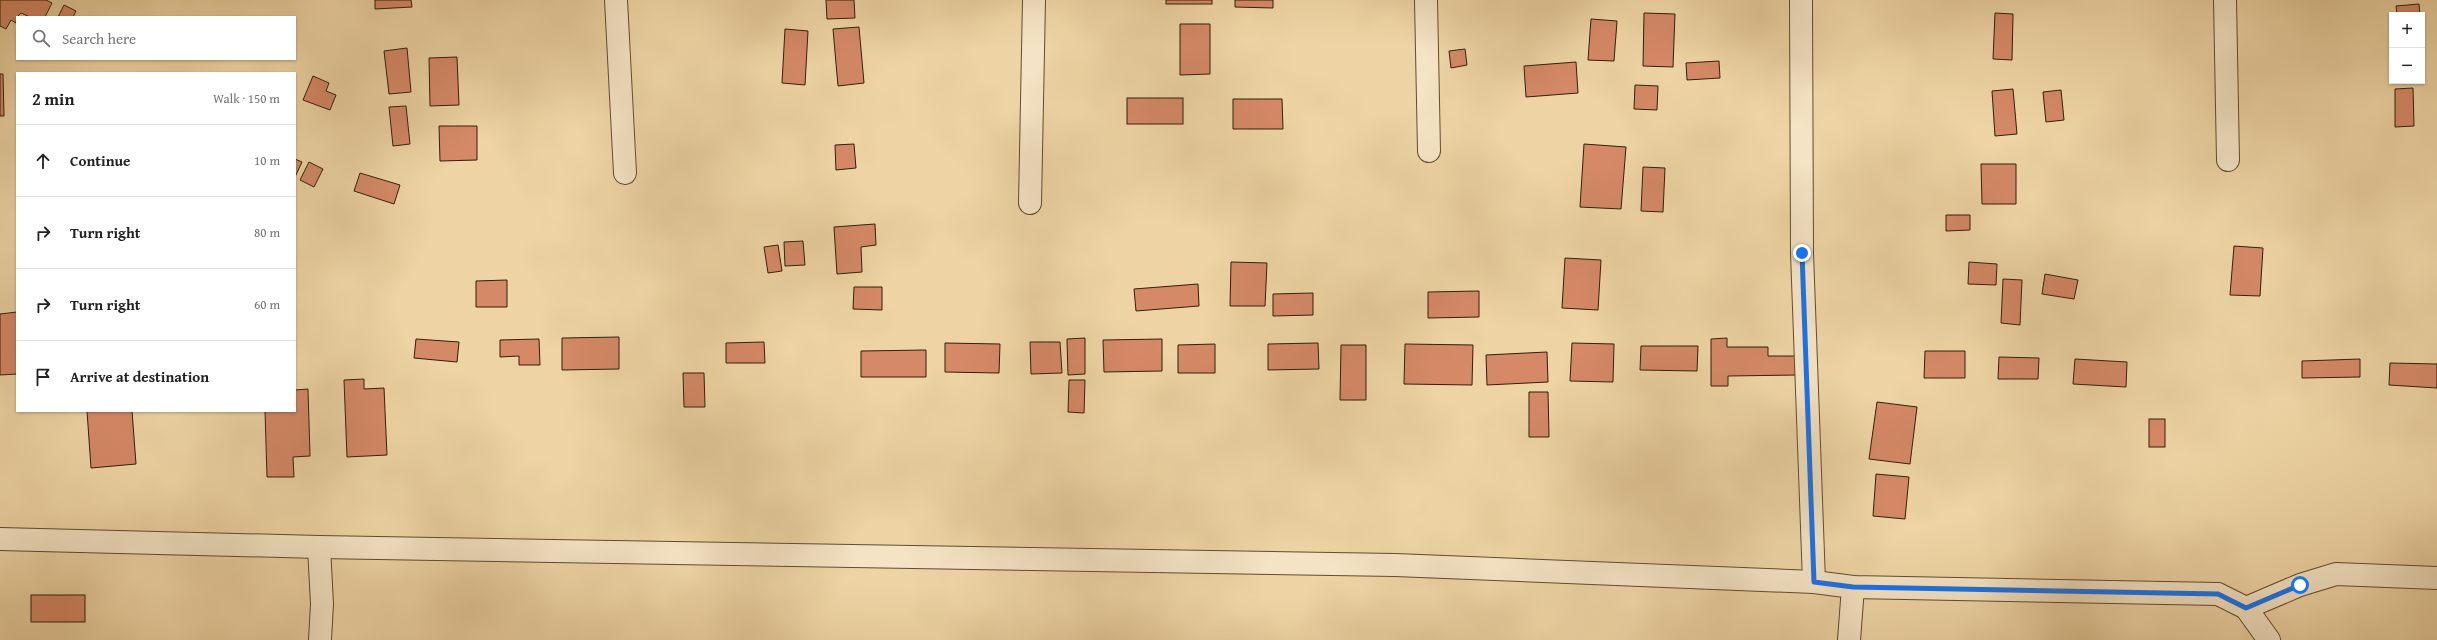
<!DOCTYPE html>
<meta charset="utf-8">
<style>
body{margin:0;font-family:"Gentium Book Plus",serif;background:#f6f6f6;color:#222}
.controls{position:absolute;right:12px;top:12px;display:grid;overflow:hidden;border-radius:0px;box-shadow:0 1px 3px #0004}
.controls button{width:36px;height:36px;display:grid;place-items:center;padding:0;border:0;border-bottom:1px solid #e0e0e0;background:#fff;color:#222;font:20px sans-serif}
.stop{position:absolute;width:12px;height:12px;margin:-9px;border:3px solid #1a73e8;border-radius:50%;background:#fff}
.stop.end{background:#1a73e8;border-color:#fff;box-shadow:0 1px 4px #0008}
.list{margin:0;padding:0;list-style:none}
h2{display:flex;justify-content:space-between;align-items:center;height:52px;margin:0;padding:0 16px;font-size:17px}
h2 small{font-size:13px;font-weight:400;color:#767676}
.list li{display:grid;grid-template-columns:26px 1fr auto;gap:12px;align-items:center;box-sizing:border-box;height:72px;padding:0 16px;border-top:1px solid #e0e0e0}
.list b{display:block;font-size:15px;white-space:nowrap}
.list em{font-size:13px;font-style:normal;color:#767676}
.icon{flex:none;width:22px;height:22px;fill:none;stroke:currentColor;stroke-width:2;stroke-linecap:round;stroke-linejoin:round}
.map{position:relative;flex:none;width:2437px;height:640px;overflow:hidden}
.search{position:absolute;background:#fff;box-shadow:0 1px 3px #0004;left:16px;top:16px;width:280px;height:44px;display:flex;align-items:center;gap:10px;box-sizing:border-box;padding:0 14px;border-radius:0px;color:#767676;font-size:15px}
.panel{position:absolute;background:#fff;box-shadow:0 1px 3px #0004;left:16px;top:72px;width:280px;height:340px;border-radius:0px}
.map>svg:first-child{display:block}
</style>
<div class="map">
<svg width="2437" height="640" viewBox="0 0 2437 640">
<rect width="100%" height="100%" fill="#eed4a4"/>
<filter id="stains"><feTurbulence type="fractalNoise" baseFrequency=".005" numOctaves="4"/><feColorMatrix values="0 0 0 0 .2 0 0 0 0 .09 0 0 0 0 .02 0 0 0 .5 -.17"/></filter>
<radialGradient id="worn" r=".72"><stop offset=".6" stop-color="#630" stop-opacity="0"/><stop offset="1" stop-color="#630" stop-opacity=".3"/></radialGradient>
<g fill="#d58967" stroke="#311e09">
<polygon points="0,0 46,0 52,3 45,17 30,17 21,13 17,17 16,23 11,20 6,29 0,26"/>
<polygon points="375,0 411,0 412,7 375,9"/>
<polygon points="826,0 854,0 855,18 827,19"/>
<rect x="1166" y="0" width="46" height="4"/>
<polygon points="1235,0 1273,0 1273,8 1235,7"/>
<polygon points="2419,4 2420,15 2397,15 2396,6"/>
<polygon points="64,5 76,11 73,17 58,17"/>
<polygon points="1644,13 1675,14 1673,67 1643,66"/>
<polygon points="1995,13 2013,14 2012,60 1993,59"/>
<polygon points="1591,19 1617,21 1614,61 1588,60"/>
<polygon points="1180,24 1210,24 1210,74 1180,75"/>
<polygon points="859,27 864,83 838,86 833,29"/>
<polygon points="785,29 808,31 805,85 782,83"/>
<polygon points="407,48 411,92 389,94 384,51"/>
<polygon points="1465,49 1467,65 1451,68 1449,51"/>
<polygon points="457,57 459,105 430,106 429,58"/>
<polygon points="1719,61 1720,78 1687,80 1686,63"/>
<polygon points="1576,62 1578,93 1526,97 1524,66"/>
<polygon points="0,74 3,74 4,116 0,116"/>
<polygon points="313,76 329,83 326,91 336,95 330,110 303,100"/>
<polygon points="1635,85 1658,86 1657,110 1634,109"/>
<polygon points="2413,88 2414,126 2395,127 2395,89"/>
<polygon points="2013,89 2017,134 1995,136 1992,91"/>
<polygon points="2061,90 2064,120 2046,122 2043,92"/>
<rect x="1127" y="98" width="56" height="26"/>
<polygon points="1233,99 1282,99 1283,129 1233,129"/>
<polygon points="406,106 410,144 393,146 389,107"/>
<polygon points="439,126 477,126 477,160 440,161"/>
<polygon points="854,144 856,168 836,170 835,145"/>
<polygon points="1584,144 1626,147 1621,209 1580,207"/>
<polygon points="295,159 302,162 295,177"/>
<polygon points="309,162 323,169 314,187 300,180"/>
<polygon points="1981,164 2016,164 2016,204 1982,204"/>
<polygon points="1643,167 1665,168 1663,212 1641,211"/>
<polygon points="360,173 400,185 394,204 354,191"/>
<polygon points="1946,215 1970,215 1970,230 1946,231"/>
<polygon points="875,224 876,245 861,247 862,272 837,274 834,227"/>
<polygon points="803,241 805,265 785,266 784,242"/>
<polygon points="778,245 782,271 768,273 764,247"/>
<polygon points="2234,246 2263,248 2260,296 2230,295"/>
<polygon points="1565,258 1601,260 1598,310 1562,308"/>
<polygon points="1231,262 1267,263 1265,306 1230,306"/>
<polygon points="1969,262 1997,264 1996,285 1968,284"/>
<polygon points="2045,274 2078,280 2074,299 2042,294"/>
<polygon points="2003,279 2022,280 2020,325 2001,323"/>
<polygon points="507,280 507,307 476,307 476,281"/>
<polygon points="1198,284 1199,306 1136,311 1134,289"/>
<polygon points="854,287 882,287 882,310 853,309"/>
<polygon points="1479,291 1479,317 1428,318 1428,292"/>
<polygon points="1313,293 1313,315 1273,316 1273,294"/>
<polygon points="17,312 17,374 0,375 0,314"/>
<polygon points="619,337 619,369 562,370 562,338"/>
<polygon points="1085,338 1085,374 1068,375 1067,339"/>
<polygon points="1727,338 1727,347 1768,347 1768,356 1798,356 1799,375 1728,376 1728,386 1711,386 1711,339"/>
<polygon points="416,339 459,342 457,362 414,358"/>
<polygon points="539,339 540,365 519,365 519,356 500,357 500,340"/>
<polygon points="1162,339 1162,371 1104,372 1103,340"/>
<polygon points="764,342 765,363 726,363 726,343"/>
<polygon points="1030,342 1060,342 1062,373 1031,374"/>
<polygon points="945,343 1000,344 999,373 945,372"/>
<polygon points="1318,343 1319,369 1268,370 1268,344"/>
<polygon points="1572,343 1614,344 1613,382 1570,381"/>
<polygon points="1215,344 1215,373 1178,373 1178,345"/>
<polygon points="1405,344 1473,345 1472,385 1404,384"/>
<polygon points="1341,345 1366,345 1366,400 1340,400"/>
<polygon points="1641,346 1698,346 1697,371 1640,370"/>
<polygon points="926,350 926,377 861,377 861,351"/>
<polygon points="1925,351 1965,351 1965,378 1924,378"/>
<polygon points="1547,352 1548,382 1487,385 1486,355"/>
<polygon points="1999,357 2039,358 2038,379 1998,379"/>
<polygon points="2075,359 2127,362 2126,387 2073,384"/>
<polygon points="2360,359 2360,377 2302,378 2302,361"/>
<polygon points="2390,363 2437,364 2437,388 2389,385"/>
<polygon points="683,373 704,373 705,407 684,407"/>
<polygon points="364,379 364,389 384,388 387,455 347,457 344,380"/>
<polygon points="1069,380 1085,380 1084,413 1068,412"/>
<polygon points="308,389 310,456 293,457 294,477 267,477 265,411 295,411 295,390"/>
<polygon points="1529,392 1548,392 1549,437 1529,437"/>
<polygon points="1877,402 1917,407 1910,464 1869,459"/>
<polygon points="87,411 132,411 136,464 91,468"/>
<rect x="2149" y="419" width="16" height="28"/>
<polygon points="1876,474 1909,477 1905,519 1873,516"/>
<rect x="31" y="595" width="54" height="27"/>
</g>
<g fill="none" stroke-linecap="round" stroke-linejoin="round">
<g stroke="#604c30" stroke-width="24">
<g id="minor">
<polyline points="616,0 625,173"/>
<polyline points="1426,0 1429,151"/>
<polyline points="1801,0 1802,253 1814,582"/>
<polyline points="2225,0 2228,160"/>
<polyline points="1030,203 1034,0"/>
<polyline points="0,539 319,547 1395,565 1814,582 1853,587 2218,594 2246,608 2269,640"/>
<polyline points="319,547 322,604 320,640"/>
<polyline points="2246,608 2300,585 2336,574 2437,578"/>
<polyline points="1849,640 1853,587"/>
</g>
</g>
<use href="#minor" stroke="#f4e3c4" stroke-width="22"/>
</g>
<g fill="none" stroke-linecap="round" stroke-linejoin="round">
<polyline stroke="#1a73e8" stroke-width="5" points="1802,253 1814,582 1853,587 2218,594 2246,608 2300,585"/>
</g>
<rect width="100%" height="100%" filter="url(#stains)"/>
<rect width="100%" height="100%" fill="url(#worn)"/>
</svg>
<div class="controls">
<button>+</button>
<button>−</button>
</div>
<div class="stop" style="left:2300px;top:585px"></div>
<div class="stop end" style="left:1802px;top:253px"></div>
<div class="search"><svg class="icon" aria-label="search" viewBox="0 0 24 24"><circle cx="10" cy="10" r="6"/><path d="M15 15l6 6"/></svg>Search here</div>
<section class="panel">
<h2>2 min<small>Walk · 150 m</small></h2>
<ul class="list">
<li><svg class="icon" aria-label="ahead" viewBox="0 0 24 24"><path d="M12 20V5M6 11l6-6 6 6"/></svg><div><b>Continue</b></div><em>10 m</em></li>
<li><svg class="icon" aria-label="right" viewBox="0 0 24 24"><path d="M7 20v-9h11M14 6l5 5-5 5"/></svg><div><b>Turn right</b></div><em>80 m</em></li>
<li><svg class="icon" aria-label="right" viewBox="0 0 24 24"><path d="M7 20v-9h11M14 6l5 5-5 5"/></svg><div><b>Turn right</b></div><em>60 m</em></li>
<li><svg class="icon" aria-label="arrive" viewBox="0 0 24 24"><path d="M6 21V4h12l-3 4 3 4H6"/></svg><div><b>Arrive at destination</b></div></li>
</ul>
</section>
</div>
